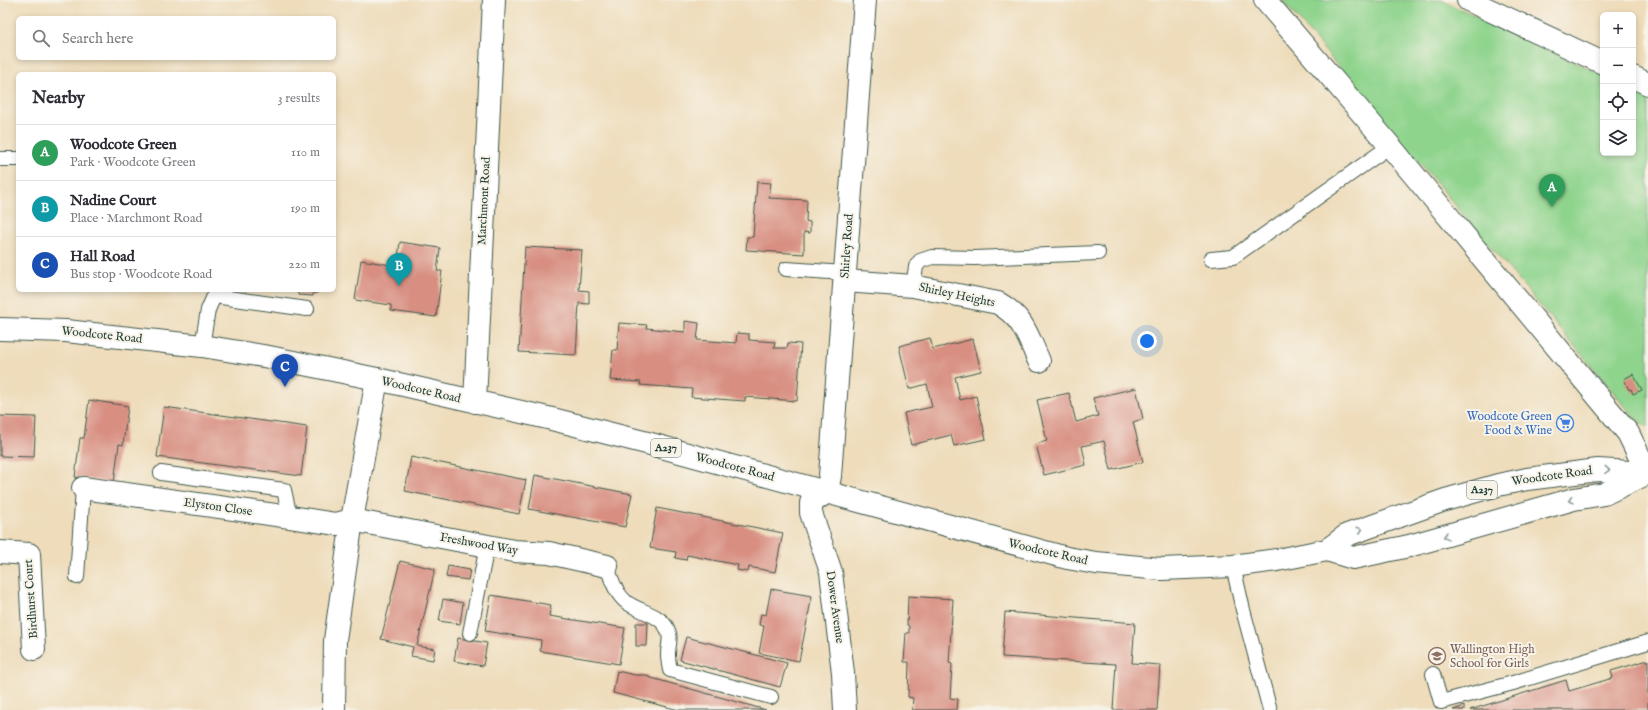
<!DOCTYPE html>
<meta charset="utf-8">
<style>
body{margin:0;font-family:"IM FELL English",serif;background:#f2f2f3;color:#2b2b33}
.controls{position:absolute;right:12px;top:12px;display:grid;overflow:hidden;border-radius:6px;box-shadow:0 2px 6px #0003}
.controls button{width:36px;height:36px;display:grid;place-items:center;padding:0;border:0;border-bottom:1px solid #e1e1e2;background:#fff;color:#2b2b33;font:20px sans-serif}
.you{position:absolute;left:1147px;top:341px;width:14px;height:14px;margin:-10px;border:3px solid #fff;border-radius:50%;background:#1a73e8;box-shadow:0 0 0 6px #1a73e833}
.badge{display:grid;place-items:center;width:26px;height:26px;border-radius:50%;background:#0f766e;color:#fff;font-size:13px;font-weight:700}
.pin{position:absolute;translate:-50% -33px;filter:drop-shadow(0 1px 2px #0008)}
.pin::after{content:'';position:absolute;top:21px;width:14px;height:12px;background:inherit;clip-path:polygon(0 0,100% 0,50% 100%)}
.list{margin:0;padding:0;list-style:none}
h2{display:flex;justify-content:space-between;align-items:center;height:52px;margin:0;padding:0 16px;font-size:17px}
h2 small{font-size:13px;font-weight:400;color:#7c7c81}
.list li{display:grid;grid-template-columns:26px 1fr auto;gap:12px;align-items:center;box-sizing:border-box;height:56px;padding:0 16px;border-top:1px solid #e1e1e2}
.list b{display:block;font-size:15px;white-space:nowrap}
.list p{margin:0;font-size:13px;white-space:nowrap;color:#7c7c81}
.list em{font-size:13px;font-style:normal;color:#7c7c81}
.icon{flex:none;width:22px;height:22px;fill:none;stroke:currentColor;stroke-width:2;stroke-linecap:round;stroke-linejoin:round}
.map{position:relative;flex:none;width:1648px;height:710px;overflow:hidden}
.search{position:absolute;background:#fff;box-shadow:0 2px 6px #0003;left:16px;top:16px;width:320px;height:44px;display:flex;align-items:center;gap:10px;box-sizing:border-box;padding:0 14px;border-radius:6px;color:#7c7c81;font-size:15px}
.panel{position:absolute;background:#fff;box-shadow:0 2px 6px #0003;left:16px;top:72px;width:320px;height:220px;border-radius:6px}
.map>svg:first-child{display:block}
</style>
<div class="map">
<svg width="1648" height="710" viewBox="0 0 1648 710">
<rect width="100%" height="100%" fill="#f7f3e8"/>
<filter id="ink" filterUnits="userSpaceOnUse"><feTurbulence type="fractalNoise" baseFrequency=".025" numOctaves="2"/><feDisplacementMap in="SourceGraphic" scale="8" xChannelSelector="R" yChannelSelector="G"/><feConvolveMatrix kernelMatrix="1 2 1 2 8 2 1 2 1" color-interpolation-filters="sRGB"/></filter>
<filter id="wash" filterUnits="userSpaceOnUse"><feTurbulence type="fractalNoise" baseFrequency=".012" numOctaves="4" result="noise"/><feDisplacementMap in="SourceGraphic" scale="16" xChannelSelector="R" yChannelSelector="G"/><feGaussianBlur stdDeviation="0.9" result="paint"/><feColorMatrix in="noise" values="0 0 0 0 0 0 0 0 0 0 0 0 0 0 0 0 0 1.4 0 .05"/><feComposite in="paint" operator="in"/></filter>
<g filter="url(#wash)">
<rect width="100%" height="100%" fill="#eedcba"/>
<polygon fill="#8fd48d" stroke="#578860" points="1282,0 1441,0 1603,75 1603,153 1633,153 1633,89 1648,96 1648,427 1636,419"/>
<g id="blocks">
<g fill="#d88f82">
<polygon points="757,182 771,183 769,198 807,200 806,221 810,222 810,233 804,232 804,254 746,250 747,237 753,237"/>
<polygon points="400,242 440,248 437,271 442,271 436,317 391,311 391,305 355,300 361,260 397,266"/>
<polygon points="525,247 582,250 579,290 589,291 589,304 579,303 576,355 519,352"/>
<polygon points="298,290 318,290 317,293 313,293 313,296 298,295"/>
<polygon points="685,321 699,323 697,340 736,343 737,333 749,334 749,340 775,342 774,348 787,348 788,343 801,344 797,401 745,397 745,401 691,397 692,389 640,385 641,382 610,380 613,350 617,350 619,323 647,325 646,328 685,332"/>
<polygon points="930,338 933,349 973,339 981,371 955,377 960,400 976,396 986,439 954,446 951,435 911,445 904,413 932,407 927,384 909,389 899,346"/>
<polygon points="1633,374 1642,390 1633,394 1631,389 1629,390 1624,379"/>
<polygon points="1136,388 1143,419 1133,422 1143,462 1111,470 1104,441 1082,446 1086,465 1044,475 1036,444 1047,441 1037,400 1069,393 1076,422 1098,416 1093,398"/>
<polygon points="89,400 128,406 123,445 119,444 114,483 75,477 80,438 84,438"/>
<polygon points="164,407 307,427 301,476 157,457"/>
<polygon points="0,416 36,417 34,457 0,456"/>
<polygon points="411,457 526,480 519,514 405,491"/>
<polygon points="535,475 632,494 625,527 529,509"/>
<polygon points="657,508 783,533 775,572 749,567 748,572 737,570 738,565 687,555 686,560 675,558 676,552 650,548"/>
<polygon points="400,561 435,569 417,646 435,649 433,660 411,656 413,647 381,639"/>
<polygon points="448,566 470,570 468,580 446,577"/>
<polygon points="771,589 812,596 799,661 759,653 764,626 759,625 761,614 766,615"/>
<polygon points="491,595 551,605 549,616 625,628 619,664 540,651 541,640 485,631"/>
<polygon points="908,596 953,599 949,663 952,664 950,698 958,699 957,710 912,710 913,698 908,697 909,662 904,662 906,633 909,633 909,626 907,625"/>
<polygon points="443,599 463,603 460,624 439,621"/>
<polygon points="1005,612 1135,623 1132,663 1160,665 1157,710 1113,710 1116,664 1002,657"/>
<polygon points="636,623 648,623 647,646 636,646"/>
<polygon points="686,637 787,663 780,687 680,660"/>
<polygon points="458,638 487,643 483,666 454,661"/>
<polygon points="1648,660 1648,710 1470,710 1566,680 1569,691 1613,678 1611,671"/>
<polygon points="617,671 635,675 648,675 648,677 766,710 679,710 613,693"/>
<polygon points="1464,706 1464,710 1453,710"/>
</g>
</g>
</g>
<g filter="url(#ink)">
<use href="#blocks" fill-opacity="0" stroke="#3e5548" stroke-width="1"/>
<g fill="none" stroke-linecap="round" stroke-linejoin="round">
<g stroke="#3e5548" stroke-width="16">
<g id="lane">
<polyline points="0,159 18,159"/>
<polyline points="1211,259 1233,257 1390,146"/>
<polyline points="786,269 845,273"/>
<polyline points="913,286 916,267 920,261 932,257 975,258 1098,253"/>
<polyline points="202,346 208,310 214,296 307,309"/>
<polyline points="161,473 284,490 290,517"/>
<path d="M 607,566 C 611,578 615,592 625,601 C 639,613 663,613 669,633 C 671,639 668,647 668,654 C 668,659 669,665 670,670 L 771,697"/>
<polyline points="1233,566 1243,610 1270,710"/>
<polyline points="77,577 83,488"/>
<polyline points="470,633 487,546"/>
<polyline points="1433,674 1441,702 1513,683 1648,642"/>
</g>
</g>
<g stroke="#3e5548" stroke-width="24">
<g id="street">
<path d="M 845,281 L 913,286 L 998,303 C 1024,318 1027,335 1039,361"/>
<polyline points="475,402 494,0"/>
<polyline points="83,488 290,517 336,524 352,520 514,551 549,553 607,566"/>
<polyline points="0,552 29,554 34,649"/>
<polyline points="334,710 335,640 352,520 377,379"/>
<polyline points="845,710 843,673 831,572 811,513 811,503 827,492 830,476 865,0"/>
</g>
</g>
<g stroke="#3e5548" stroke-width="24">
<g id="secondary">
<polyline points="1265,0 1390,146 1628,433 1648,474"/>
<polyline points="1468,0 1603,63"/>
<polyline points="1633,77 1648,84"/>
</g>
</g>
<g stroke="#3e5548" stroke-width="24">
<g id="primary">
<polyline points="0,329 66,331 202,346 269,357 377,379 552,419 647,443 1067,558 1096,563 1162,569 1233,566 1277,560 1327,550 1347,535 1445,500 1498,485 1527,479 1598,470 1647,473"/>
<polyline points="1327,550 1353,558 1409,546 1574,499 1604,494 1646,474"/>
</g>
</g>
<use href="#lane" stroke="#fff" stroke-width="14"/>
<use href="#street" stroke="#fff" stroke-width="22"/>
<use href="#secondary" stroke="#fff" stroke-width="22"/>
<use href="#primary" stroke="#fff" stroke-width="22"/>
</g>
<defs><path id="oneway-chevron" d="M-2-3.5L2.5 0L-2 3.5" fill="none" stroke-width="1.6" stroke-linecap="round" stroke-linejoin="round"/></defs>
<g stroke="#8f9e9a">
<use href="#oneway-chevron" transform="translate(1607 470) rotate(4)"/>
<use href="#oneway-chevron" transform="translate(1571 500) rotate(165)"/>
<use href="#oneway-chevron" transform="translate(1360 530) rotate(-18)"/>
<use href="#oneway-chevron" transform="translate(1446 536) rotate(165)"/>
</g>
</g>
<defs>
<g id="supermarket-ring" transform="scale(0.9)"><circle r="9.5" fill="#f7f3e8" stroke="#3f7fe0" stroke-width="1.5"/><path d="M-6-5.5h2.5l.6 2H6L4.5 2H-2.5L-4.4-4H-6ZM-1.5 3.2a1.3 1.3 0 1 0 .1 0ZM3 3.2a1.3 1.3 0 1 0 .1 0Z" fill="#3f7fe0"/></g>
<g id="school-ring" transform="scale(0.9)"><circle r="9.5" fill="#f7f3e8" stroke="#8d6e63" stroke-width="1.5"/><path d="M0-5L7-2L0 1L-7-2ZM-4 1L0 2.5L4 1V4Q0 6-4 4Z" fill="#8d6e63"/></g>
</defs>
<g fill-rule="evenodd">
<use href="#supermarket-ring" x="1565" y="423"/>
<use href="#school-ring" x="1437" y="656"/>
</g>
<g text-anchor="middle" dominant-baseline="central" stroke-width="4" stroke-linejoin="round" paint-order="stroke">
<g fill="#f7f3e8" stroke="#60746a" stroke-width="1">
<rect x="651" y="439" width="30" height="18" rx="3"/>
<rect x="1467" y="481" width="30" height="18" rx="3"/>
</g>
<g font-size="11" font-weight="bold" fill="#1f3d34">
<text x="666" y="448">A237</text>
<text x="1482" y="490">A237</text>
</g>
<g font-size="12" fill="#1f3d34" stroke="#f7f3e8">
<text transform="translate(484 201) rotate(-87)">Marchmont Road</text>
<text transform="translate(847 246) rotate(-86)">Shirley Road</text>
<text transform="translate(957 295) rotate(12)">Shirley Heights</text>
<text transform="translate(102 335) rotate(6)">Woodcote Road</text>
<text transform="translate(421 390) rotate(13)">Woodcote Road</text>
<text transform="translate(735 467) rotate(15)">Woodcote Road</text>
<text transform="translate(1552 476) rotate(-8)">Woodcote Road</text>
<text transform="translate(218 507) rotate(8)">Elyston Close</text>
<text transform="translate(479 544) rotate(10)">Freshwood Way</text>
<text transform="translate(1048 552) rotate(13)">Woodcote Road</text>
<text transform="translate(31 599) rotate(-94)">Birdhurst Court</text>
<text transform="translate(835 607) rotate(82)">Dower Avenue</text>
</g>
<g font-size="12" fill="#366cbe" stroke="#f7f3e8" text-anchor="end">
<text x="1552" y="416">Woodcote Green<tspan x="1552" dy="14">Food &amp; Wine</tspan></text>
</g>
<g font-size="12" fill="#785e54" stroke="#f7f3e8" text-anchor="start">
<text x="1450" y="649">Wallington High<tspan x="1450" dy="14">School for Girls</tspan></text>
</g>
</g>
</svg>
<div class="controls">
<button>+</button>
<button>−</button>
<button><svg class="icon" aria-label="locate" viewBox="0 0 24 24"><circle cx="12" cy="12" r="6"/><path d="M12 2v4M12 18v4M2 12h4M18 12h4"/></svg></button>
<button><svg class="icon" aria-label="layers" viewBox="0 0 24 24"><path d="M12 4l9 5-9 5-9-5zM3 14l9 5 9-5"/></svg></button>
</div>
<div class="you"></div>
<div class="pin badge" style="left:1552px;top:207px;background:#2e9e5b">A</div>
<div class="pin badge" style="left:399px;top:286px;background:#0f9aa8">B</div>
<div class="pin badge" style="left:285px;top:387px;background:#1a4fb4">C</div>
<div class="search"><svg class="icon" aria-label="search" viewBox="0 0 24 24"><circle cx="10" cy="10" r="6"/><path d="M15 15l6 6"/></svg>Search here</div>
<section class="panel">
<h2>Nearby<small>3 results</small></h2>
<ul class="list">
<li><span class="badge" style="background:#2e9e5b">A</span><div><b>Woodcote Green</b><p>Park · Woodcote Green</p></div><em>110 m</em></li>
<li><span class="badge" style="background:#0f9aa8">B</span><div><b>Nadine Court</b><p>Place · Marchmont Road</p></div><em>190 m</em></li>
<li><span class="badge" style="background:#1a4fb4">C</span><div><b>Hall Road</b><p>Bus stop · Woodcote Road</p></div><em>220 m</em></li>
</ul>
</section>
</div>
